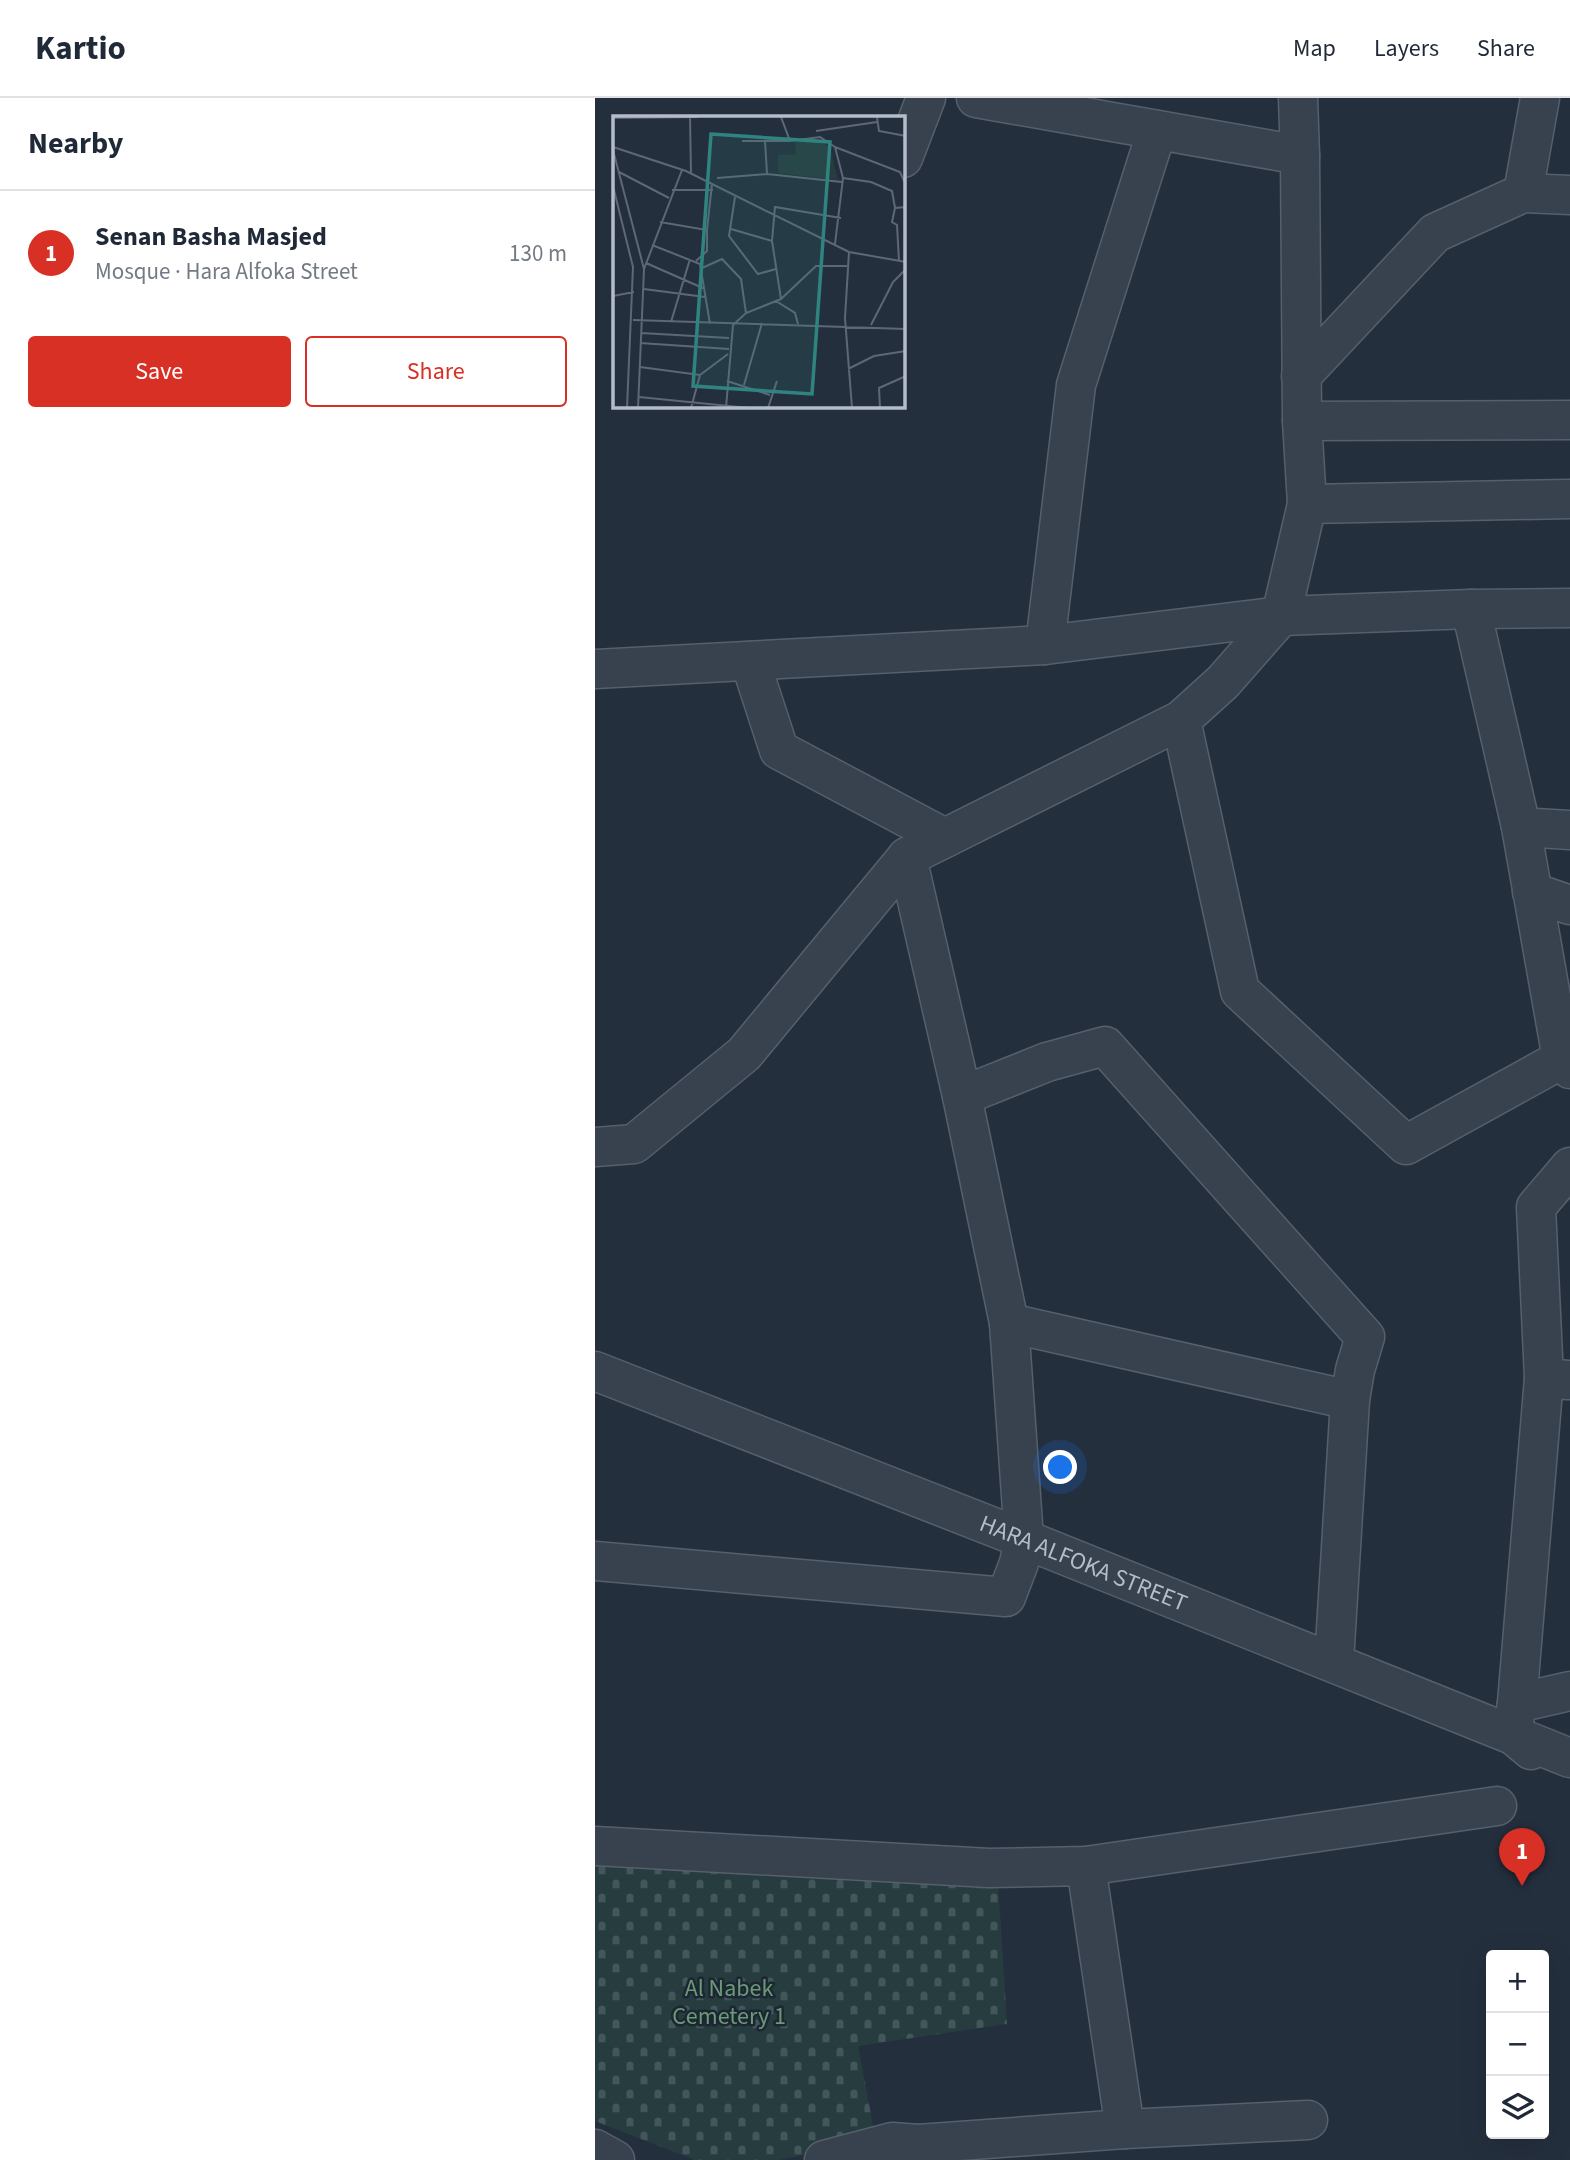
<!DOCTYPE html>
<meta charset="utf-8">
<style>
body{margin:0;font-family:"Source Sans 3",sans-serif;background:#f2f2f3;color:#1f2937}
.controls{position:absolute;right:21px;bottom:21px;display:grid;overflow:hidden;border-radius:7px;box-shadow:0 7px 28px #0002}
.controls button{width:63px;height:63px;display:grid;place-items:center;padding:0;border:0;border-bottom:2px solid #e0e1e3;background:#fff;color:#1f2937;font:35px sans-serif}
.you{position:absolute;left:466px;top:1370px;width:24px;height:24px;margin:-18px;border:5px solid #fff;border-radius:50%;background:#1a73e8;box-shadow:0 0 0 10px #1a73e833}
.badge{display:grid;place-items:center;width:46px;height:46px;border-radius:50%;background:#d93025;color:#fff;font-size:23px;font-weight:700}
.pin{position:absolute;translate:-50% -58px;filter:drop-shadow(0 2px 4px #0008)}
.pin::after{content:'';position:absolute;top:37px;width:24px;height:21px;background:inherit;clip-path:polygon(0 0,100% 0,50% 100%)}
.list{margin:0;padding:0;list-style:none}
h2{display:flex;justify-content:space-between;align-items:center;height:91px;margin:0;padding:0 28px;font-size:30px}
h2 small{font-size:23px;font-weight:400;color:#747a83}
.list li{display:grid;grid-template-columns:46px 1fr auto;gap:21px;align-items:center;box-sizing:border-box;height:126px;padding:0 28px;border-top:2px solid #e0e1e3}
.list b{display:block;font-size:26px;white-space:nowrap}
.list p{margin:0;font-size:23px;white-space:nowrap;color:#747a83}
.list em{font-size:23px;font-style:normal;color:#747a83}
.actions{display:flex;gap:14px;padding:21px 28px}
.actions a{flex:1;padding:16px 0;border:2px solid #d93025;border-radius:7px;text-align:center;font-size:24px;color:#d93025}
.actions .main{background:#d93025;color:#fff}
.icon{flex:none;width:38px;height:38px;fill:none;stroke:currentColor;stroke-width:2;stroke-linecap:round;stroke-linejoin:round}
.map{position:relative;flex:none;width:975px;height:2062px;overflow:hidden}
header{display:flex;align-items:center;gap:42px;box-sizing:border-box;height:98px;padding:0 35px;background:#fff;border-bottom:2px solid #e0e1e3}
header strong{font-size:33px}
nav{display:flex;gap:38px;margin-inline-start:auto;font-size:24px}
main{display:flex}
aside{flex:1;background:#fff}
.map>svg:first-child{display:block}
</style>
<header>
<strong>Kartio</strong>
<nav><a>Map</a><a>Layers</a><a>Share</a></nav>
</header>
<main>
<aside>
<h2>Nearby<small></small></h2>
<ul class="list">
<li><span class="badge">1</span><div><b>Senan Basha Masjed</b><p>Mosque · Hara Alfoka Street</p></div><em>130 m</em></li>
</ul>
<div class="actions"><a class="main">Save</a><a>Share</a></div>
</aside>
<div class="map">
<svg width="975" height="2062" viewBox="0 0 975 2062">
<defs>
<pattern id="cemetery-stones" width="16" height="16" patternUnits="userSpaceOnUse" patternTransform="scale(1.75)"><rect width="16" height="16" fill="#263c3f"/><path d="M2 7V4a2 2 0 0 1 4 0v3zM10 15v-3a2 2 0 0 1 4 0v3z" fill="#435659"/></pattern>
</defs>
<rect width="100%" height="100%" fill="#242f3e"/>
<polygon fill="url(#cemetery-stones)" points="0,1761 403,1784 412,1926 263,1948 281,2043 183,2062 100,2062 0,2023"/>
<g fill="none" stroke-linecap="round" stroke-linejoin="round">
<g stroke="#565f6c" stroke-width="41">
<g id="minor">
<polyline points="381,0 705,57"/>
<polyline points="308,60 331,0"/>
<polyline points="928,95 945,0"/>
<polyline points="706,278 840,135 928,95 975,97"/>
<polyline points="707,323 975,322"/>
<polyline points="712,406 975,401"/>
<polyline points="876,511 926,729 967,961 975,971"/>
<polyline points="450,547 481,287 562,32"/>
<polyline points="155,563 184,652 350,740"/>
<polyline points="0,571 450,547 686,518 876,511 975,510"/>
<polyline points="586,622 645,893 811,1047 967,961"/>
<polyline points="926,729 975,732"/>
<polyline points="937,794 975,807"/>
<polyline points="367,998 452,964 510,948 770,1239 760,1272 755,1302 739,1564"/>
<polyline points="0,1049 39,1046 149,956 312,759"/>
<polyline points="414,1225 755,1302"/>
<path id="s1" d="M 0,1273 L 429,1441 L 975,1660"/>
<polyline points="973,1282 949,1280 941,1109 975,1069"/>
<polyline points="0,1463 411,1499 424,1465 429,1441 414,1225 367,998 312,759 586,622 628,584 686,518 712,406 707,323 705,57 703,0"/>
<polyline points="922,1605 975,1593"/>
<polyline points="936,1652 917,1636 922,1605 949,1280"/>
<polyline points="0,1748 394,1770 491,1768 902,1708"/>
<polyline points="491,1768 530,2031"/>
<polyline points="323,2046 530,2031 713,2022"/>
<polyline points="0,2051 20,2062"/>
<polyline points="229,2062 297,2044 323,2046 339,2062"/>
</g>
</g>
<use href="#minor" stroke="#38414e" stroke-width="38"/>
</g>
<g text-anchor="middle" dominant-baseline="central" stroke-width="5" stroke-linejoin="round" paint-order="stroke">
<g font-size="24" fill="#b4bcc9" stroke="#1d2633">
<text stroke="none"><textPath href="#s1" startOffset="525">HARA ALFOKA STREET</textPath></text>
</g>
<g font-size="24" fill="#6b9a76" stroke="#1d2633">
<text x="134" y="1890">Al Nabek<tspan x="134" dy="28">Cemetery 1</tspan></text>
</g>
</g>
<g transform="translate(18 18)">
<rect width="292" height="292" fill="#242f3e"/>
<path d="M 201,24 L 217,31 L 225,64 L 165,57 L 165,39 L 183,38 L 182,26 Z" fill="#263c3f"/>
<path fill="none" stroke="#5e6776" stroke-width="2" d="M 77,1 L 78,58M 168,1 L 177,25 L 207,21 L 222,31 L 230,62 L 222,128M 264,1 L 266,15 L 293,20M 0,2 L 85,1M 203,15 L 264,6M 129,25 L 177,25M 152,25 L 154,58M 0,31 L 73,55 L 236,136 L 293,146M 222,31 L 287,56 L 293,69M 0,34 L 31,153 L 25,292M 6,56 L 56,82M 104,62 L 154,58 L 229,66M 230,62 L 258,66 L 279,75 L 282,92M 0,70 L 20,151 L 14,292M 59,74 L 100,74M 122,81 L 116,120 L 145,158 L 163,153M 47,106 L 94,114 L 94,135 L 83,145M 118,113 L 159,125M 94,114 L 99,68M 39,129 L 87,148 L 97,208M 236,136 L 232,202 L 239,292M 286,145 L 284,109 L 279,106 L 282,92 L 293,91M 33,147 L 92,173M 89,152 L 109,143 L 128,163 L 133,197M 31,153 L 69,54M 31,173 L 92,181M 0,180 L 21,176M 168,183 L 203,150 L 234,150M 163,185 L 182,197 L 185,208M 20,204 L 293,213M 58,206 L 77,143M 258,209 L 280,166 L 293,153M 28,217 L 116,222M 27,227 L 116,233M 27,251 L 87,259 L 115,238M 235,253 L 261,240 L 293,235M 114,265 L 157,279M 131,269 L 149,207M 26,281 L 136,292M 78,292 L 87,259M 113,292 L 120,209 L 133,197 L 168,183 L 159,125 L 162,91 L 228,102M 155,292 L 164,265M 267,292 L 266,272 L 293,260"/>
<path fill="#308480" fill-opacity="0.15" stroke="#308480" stroke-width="3.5" d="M 98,18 L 217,26 L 199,278 L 80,270 Z"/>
<rect width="292" height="292" fill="none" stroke="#b4bcc9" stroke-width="3.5"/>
</g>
</svg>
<div class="controls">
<button>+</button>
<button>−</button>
<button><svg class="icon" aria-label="layers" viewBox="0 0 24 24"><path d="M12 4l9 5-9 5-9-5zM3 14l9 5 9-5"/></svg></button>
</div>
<div class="you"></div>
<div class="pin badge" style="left:927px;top:1788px">1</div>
</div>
</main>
